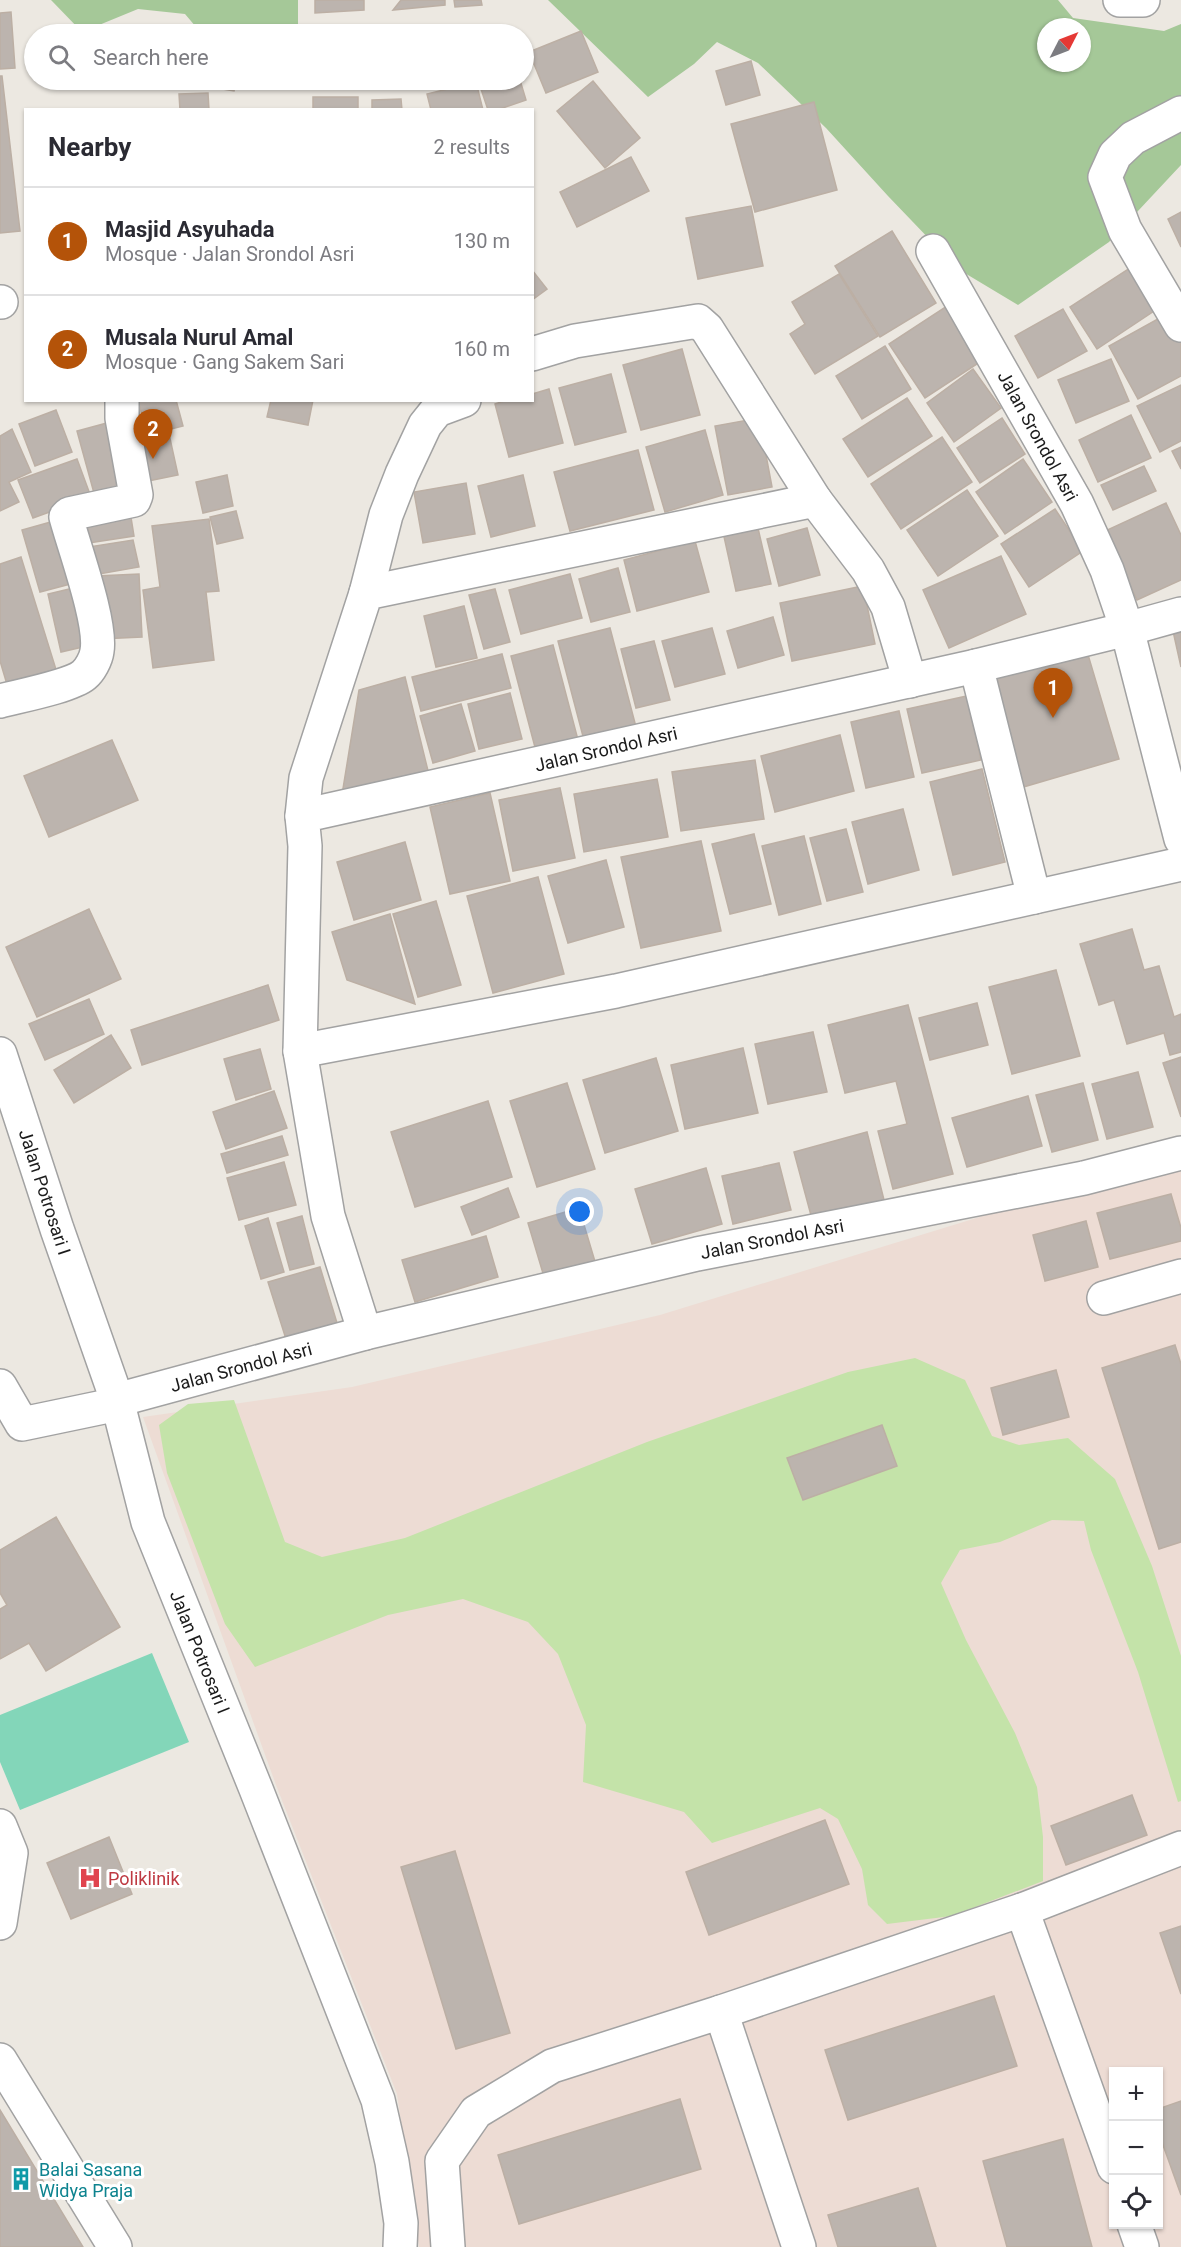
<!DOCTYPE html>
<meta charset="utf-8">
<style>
body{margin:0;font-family:Roboto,sans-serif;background:#f2f2f3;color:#2b2b33}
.controls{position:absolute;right:18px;bottom:18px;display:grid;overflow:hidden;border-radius:0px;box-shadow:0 2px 4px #0004}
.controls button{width:54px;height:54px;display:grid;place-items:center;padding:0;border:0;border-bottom:2px solid #e1e1e2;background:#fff;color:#2b2b33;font:30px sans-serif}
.compass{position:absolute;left:1037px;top:18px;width:54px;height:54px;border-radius:50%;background:#fff;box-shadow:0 2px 4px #0004;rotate:48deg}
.you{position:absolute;left:580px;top:1212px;width:21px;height:21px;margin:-15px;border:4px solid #fff;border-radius:50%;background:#1a73e8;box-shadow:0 0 0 9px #1a73e833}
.badge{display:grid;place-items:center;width:39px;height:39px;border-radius:50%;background:#b45309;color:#fff;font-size:20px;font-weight:700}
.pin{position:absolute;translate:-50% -50px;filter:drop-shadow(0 2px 3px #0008)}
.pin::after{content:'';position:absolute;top:32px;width:21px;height:18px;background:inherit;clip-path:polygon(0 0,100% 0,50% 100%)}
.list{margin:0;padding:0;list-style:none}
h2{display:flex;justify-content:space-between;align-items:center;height:78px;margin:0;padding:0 24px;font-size:26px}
h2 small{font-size:20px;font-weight:400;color:#7c7c81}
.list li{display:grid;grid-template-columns:39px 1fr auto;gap:18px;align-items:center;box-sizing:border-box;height:108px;padding:0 24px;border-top:2px solid #e1e1e2}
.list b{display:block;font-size:22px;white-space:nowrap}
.list p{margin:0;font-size:20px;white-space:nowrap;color:#7c7c81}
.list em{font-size:20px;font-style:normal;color:#7c7c81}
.icon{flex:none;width:33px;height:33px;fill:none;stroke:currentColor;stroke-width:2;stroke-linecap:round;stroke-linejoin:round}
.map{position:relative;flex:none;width:1181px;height:2247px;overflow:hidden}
.search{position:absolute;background:#fff;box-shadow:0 2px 4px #0004;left:24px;top:24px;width:510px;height:66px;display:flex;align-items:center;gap:15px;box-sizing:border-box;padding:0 21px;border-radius:33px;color:#7c7c81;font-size:22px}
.panel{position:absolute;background:#fff;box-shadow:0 2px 4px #0004;left:24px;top:108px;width:510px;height:294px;border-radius:0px}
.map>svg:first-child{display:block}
</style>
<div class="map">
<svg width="1181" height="2247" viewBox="0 0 1181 2247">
<rect width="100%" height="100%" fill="#ece8e1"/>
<path fill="#eddcd4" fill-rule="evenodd" d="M 1181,1164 L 1181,2247 L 419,2247 L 397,2094 L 276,1785 L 143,1417 L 352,1387 L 660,1315 L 1022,1204 ZM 1114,2072 L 1158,2072 L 1158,2224 L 1114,2224 Z"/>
<polygon fill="#c4e3a9" points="915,1358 965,1380 992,1436 1019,1445 1068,1438 1115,1479 1152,1566 1181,1656 1181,1801 1178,1802 1138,1672 1091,1550 1084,1521 1052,1520 1000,1542 960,1550 941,1583 966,1640 1015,1733 1037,1787 1043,1837 1043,1881 952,1916 887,1924 868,1905 862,1869 838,1819 820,1808 712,1843 684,1812 583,1782 586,1725 558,1654 528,1622 463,1599 388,1615 255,1667 225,1624 167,1473 159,1425 188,1404 234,1400 285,1542 322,1557 405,1538 647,1442 848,1372"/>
<g fill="#a5c898" fill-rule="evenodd">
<polygon points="51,0 298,0 298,34 202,34 185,14 138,9 82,32"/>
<path d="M 548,0 L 1058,0 L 1073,18 L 1164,31 L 1181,24 L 1181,165 L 1109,242 L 1018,305 L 958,269 L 888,196 L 826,128 L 758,63 L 717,42 L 694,64 L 648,97 ZM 1046,27 L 1082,27 L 1082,63 L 1046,63 Z"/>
</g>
<polygon fill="#83d6b9" points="152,1653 189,1742 20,1810 0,1762 0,1715"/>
<g fill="#bcb4ae" stroke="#bcafa4" stroke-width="1.5">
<polygon points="315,0 364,0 364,10 315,13"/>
<polygon points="401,0 445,0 445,5 393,10"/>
<polygon points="454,0 481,0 482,5 455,7"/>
<polygon points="11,12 15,68 0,69 0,13"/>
<polygon points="398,25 398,34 335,34 335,29"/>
<polygon points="581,31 598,72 546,93 529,52"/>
<polygon points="751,61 760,95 726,105 716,71"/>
<polygon points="0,76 2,76 20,231 0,233"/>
<polygon points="174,80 236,80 234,91 173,81"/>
<polygon points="478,80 520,80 526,100 497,110 488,110"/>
<polygon points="593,81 640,138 605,168 557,111"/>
<polygon points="476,82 483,110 431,110 427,94"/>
<polygon points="208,93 209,110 180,110 179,94"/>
<rect x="313" y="97" width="45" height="13"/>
<polygon points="401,99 402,110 372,110 372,100"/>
<polygon points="814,102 837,190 755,212 731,124"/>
<polygon points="631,157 649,191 577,227 560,192"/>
<polygon points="751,206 763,266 698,279 686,218"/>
<polygon points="1181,212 1181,247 1168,219"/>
<polygon points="892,231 936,303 880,337 835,266"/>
<polygon points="1133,266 1160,307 1097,349 1070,307"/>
<polygon points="532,270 547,289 532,300"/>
<polygon points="839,274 878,336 815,374 790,334 805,324 792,302"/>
<polygon points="947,306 983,360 925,398 889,344"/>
<polygon points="1063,309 1087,351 1038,378 1015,336"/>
<polygon points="1165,315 1181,343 1181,376 1138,399 1109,346"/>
<polygon points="885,346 911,389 862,419 836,376"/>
<polygon points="682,349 700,415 641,430 623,365"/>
<polygon points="1111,359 1129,401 1076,423 1058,380"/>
<polygon points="973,369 1001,408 954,442 927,403"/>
<polygon points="611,374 626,432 575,445 559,388"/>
<polygon points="1181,385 1181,441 1160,452 1137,406"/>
<polygon points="549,389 563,443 509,457 495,404 507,400 532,400 532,394"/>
<polygon points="907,398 932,436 868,477 843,439"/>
<polygon points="138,400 176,400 183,426 147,435"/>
<polygon points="271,400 313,400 308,425 267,417"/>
<polygon points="56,410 72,452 35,466 19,424"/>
<polygon points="1131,415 1151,458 1098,482 1079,440"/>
<polygon points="759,418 772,487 728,495 715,426"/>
<polygon points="1002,418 1025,454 980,483 957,448"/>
<polygon points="118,420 134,483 94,493 77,431"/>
<polygon points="12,429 31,472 9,482 19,502 0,511 0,436"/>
<polygon points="705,430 723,495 665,512 646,447"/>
<polygon points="169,434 178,475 138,483 129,443"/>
<polygon points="942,437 972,482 901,529 871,484"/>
<polygon points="1181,447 1181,469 1172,451"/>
<polygon points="638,450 654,510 570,531 554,472"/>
<polygon points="77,459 91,497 33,518 18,480"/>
<polygon points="1023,459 1052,502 1005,534 976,492"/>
<polygon points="1144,466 1156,491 1113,510 1101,485"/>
<polygon points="227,475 233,506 203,513 196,482"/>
<polygon points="523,475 535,526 491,537 478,486"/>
<polygon points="466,483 475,534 423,543 414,492"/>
<polygon points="967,490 998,536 938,576 907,530"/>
<polygon points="1166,503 1181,535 1181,580 1137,600 1105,531"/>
<polygon points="129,505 134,536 76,545 71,514"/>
<polygon points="1055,509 1083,551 1029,587 1001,544"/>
<polygon points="236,511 243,538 217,544 210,517"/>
<polygon points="65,518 82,581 40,592 22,530"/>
<polygon points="209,519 219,591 206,592 214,660 153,668 143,590 160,587 152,526"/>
<polygon points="757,524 771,584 736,591 723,532"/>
<polygon points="807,528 820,575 779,586 767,539"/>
<polygon points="133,540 139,567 88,576 82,548"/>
<polygon points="695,541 709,592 637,611 624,560"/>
<polygon points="1001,556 1026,614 949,648 923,590"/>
<polygon points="21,557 58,676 9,691 0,661 0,564"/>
<polygon points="618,568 630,612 591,622 579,579"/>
<polygon points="139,574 142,637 100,639 96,576"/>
<polygon points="570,574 582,618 521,634 509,590"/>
<polygon points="82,586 96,644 61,652 48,594"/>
<polygon points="863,586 875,644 792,661 780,603"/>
<polygon points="495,589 510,642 484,649 469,595"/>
<polygon points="464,606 477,658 436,667 424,616"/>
<polygon points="773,617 784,655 738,668 727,631"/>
<polygon points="610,628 636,727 584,740 558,641"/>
<polygon points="712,628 725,674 675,687 662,641"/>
<polygon points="1181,629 1181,667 1173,631"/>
<polygon points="654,641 670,700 636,708 621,649"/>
<polygon points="553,645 578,740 536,751 511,656"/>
<polygon points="1086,648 1119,759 1020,788 987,677"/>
<polygon points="502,654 511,688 421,711 412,677"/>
<polygon points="405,677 430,779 341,801 359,690"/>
<polygon points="510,693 522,739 479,749 468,704"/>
<polygon points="967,696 981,760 922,773 907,709"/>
<polygon points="461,704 475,751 433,763 420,716"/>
<polygon points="899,711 914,777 866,788 851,722"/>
<polygon points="840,735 854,791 775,812 761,756"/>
<polygon points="112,740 138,800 49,837 24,776"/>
<polygon points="755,760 764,819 681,831 672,772"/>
<polygon points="982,769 1005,862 953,875 930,782"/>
<polygon points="657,779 668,837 584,852 574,794"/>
<polygon points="560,788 575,858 513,871 499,800"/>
<polygon points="490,793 510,881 450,894 430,807"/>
<polygon points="903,809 919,870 868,884 852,822"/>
<polygon points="846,829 863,892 827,901 810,838"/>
<polygon points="754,834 771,904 730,914 712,844"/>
<polygon points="804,836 821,904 779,915 762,846"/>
<polygon points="701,841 721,931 641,948 621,857"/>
<polygon points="405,842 421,900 354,920 337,862"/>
<polygon points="606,860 624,927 568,943 548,876"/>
<polygon points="538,877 564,974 493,993 467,896"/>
<polygon points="436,901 461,985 418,997 393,914"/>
<polygon points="89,909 121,979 37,1017 6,947"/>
<polygon points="390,914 415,1004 347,980 332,932"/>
<polygon points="1132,929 1144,970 1159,966 1174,1017 1181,1014 1181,1052 1170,1055 1164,1033 1127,1044 1114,1000 1099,1005 1080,944"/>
<polygon points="1056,970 1080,1056 1012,1074 989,987"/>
<polygon points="268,985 279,1020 142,1065 131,1030"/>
<polygon points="89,999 104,1034 45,1060 29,1024"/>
<polygon points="977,1003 988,1045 930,1060 919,1018"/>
<polygon points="908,1005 953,1174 893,1189 878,1131 907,1124 896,1081 845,1093 828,1025"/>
<polygon points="813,1032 827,1092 768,1104 755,1044"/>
<polygon points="111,1035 131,1068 74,1103 54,1070"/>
<polygon points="743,1048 758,1113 685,1129 671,1065"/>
<polygon points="260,1049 271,1089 236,1100 224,1059"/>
<polygon points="1181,1057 1181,1117 1163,1063"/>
<polygon points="656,1058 678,1131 605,1153 583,1080"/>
<polygon points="1138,1072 1153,1127 1107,1139 1092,1084"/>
<polygon points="567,1083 595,1169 537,1187 510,1101"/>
<polygon points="1083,1083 1098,1140 1052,1152 1036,1095"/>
<polygon points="274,1091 287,1128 226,1149 213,1112"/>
<polygon points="1028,1096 1042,1146 967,1167 952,1118"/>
<polygon points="488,1101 512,1177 415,1207 391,1132"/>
<polygon points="867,1132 884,1200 812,1219 794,1152"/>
<polygon points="282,1136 288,1155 227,1173 221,1154"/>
<polygon points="284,1162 296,1205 239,1220 227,1178"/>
<polygon points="779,1163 791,1210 733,1224 722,1176"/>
<polygon points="706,1168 722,1224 652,1244 635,1189"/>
<polygon points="508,1188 519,1217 472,1235 461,1207"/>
<polygon points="1171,1194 1181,1228 1181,1241 1110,1259 1097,1213"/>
<polygon points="579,1208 596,1265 545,1280 528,1223"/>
<polygon points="302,1216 314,1264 290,1270 277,1223"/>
<polygon points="268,1218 284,1272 261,1279 245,1226"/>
<polygon points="1086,1221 1098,1267 1045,1281 1033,1235"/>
<polygon points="486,1236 498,1277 415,1302 402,1260"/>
<polygon points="320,1267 337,1323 286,1339 268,1282"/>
<polygon points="1175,1345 1181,1364 1181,1542 1159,1549 1102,1368"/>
<polygon points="1056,1370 1069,1417 1003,1435 991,1388"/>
<polygon points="882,1425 897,1466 803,1500 787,1458"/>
<polygon points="56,1517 120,1627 46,1671 29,1643 0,1659 0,1609 7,1605 0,1593 0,1550"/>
<polygon points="1132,1795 1147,1835 1066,1865 1051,1826"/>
<polygon points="825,1820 849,1884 709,1935 686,1872"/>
<polygon points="109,1837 132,1894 71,1919 47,1863"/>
<polygon points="455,1851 510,2033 456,2049 401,1867"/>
<polygon points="1181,1926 1181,1994 1160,1933"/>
<polygon points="994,1996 1017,2066 848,2120 825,2050"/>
<polygon points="680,2099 701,2169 519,2224 498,2155"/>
<polygon points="1181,2101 1181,2195 1158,2131 1158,2109"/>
<polygon points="0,2110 83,2247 0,2247"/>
<polygon points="1063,2139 1092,2247 1007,2247 983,2161"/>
<polygon points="918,2188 936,2247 838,2247 828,2215"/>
</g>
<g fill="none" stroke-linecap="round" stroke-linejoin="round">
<g stroke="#a2a2a2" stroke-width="36">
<g id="minor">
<polyline points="1120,0 1143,0"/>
<polyline points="1181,113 1133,138 1115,155 1105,177 1125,230 1181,325"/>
<polyline points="933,251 1077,504 1107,570 1127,629 1181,839"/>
<polyline points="0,302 1,302"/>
<polyline points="532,354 575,341 698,321 707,329 815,500"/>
<polyline points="366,593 386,515 402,474 425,425 437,410 464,400"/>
<path d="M 0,701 C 19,696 71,686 84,675 C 90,670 96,659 97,651 C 102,623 74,547 66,517 L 69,514 L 134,500 L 136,495 L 122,418 L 122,400"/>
<polyline points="302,816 306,778 366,593 815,500 868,570 888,607 910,681"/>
<polyline points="1034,897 976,666 1127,629 1181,614"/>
<polyline points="300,1051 305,846 302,816 976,666"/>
<polyline points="0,1054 57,1229 117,1400 148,1522 256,1789 378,2100 392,2162 401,2223 400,2247"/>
<polyline points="1104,1298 1181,1276"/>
<polyline points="365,1333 328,1216 300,1051 616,991 1181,864"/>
<polyline points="0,1386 22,1424 118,1404"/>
<polyline points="117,1400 365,1333 697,1254 1084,1178 1181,1153"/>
<polyline points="0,1826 11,1853 0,1923"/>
<polyline points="1022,1910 1114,2167"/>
<polyline points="721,2012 1022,1910 1181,1848"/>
<polyline points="0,2060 115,2247"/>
<polyline points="1134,2224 1142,2247"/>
<polyline points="448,2247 442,2161 476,2112 552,2066 721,2012 799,2247"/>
</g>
</g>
<use href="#minor" stroke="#fff" stroke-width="33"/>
</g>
<defs>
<g id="hospital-bare" transform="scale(1.8)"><path d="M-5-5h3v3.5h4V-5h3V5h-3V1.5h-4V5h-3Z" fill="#e0444e" stroke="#fff" stroke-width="2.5" paint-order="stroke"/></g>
<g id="building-bare" transform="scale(1.8)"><path d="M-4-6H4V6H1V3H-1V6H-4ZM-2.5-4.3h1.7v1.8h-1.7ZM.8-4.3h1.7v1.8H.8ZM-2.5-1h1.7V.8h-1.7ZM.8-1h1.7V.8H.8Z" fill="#0f9aa8" stroke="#fff" stroke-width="2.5" paint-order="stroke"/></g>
</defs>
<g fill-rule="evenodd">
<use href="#hospital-bare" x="90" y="1878"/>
<use href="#building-bare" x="21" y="2179"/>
</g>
<g text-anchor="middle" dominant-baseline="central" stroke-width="6" stroke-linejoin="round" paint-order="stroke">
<g font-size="18" fill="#1b1b1b" stroke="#fff">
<text transform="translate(1038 436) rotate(61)">Jalan Srondol Asri</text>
<text transform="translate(606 749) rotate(-13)">Jalan Srondol Asri</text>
<text transform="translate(45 1192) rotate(72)">Jalan Potrosari I</text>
<text transform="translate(772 1239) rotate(-11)">Jalan Srondol Asri</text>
<text transform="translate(241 1367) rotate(-15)">Jalan Srondol Asri</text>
<text transform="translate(200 1652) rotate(68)">Jalan Potrosari I</text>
</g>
<g font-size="18" fill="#be3a42" stroke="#fff" text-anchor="start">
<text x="108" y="1878">Poliklinik</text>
</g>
<g font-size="18" fill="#0d838f" stroke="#fff" text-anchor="start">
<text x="39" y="2169">Balai Sasana<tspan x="39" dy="21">Widya Praja</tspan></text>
</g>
</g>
</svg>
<div class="controls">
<button>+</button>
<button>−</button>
<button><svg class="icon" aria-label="locate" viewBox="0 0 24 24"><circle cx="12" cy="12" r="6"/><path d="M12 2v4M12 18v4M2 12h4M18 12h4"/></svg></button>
</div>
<svg class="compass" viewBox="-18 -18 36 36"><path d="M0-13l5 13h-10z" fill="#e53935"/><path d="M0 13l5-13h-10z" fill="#7c7c81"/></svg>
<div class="you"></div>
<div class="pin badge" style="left:1053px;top:718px">1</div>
<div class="pin badge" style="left:153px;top:459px">2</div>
<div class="search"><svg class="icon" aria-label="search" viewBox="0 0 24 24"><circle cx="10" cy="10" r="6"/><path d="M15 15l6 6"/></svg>Search here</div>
<section class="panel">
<h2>Nearby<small>2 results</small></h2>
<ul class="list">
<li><span class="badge">1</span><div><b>Masjid Asyuhada</b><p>Mosque · Jalan Srondol Asri</p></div><em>130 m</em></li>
<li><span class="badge">2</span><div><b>Musala Nurul Amal</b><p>Mosque · Gang Sakem Sari</p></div><em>160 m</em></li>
</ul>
</section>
</div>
